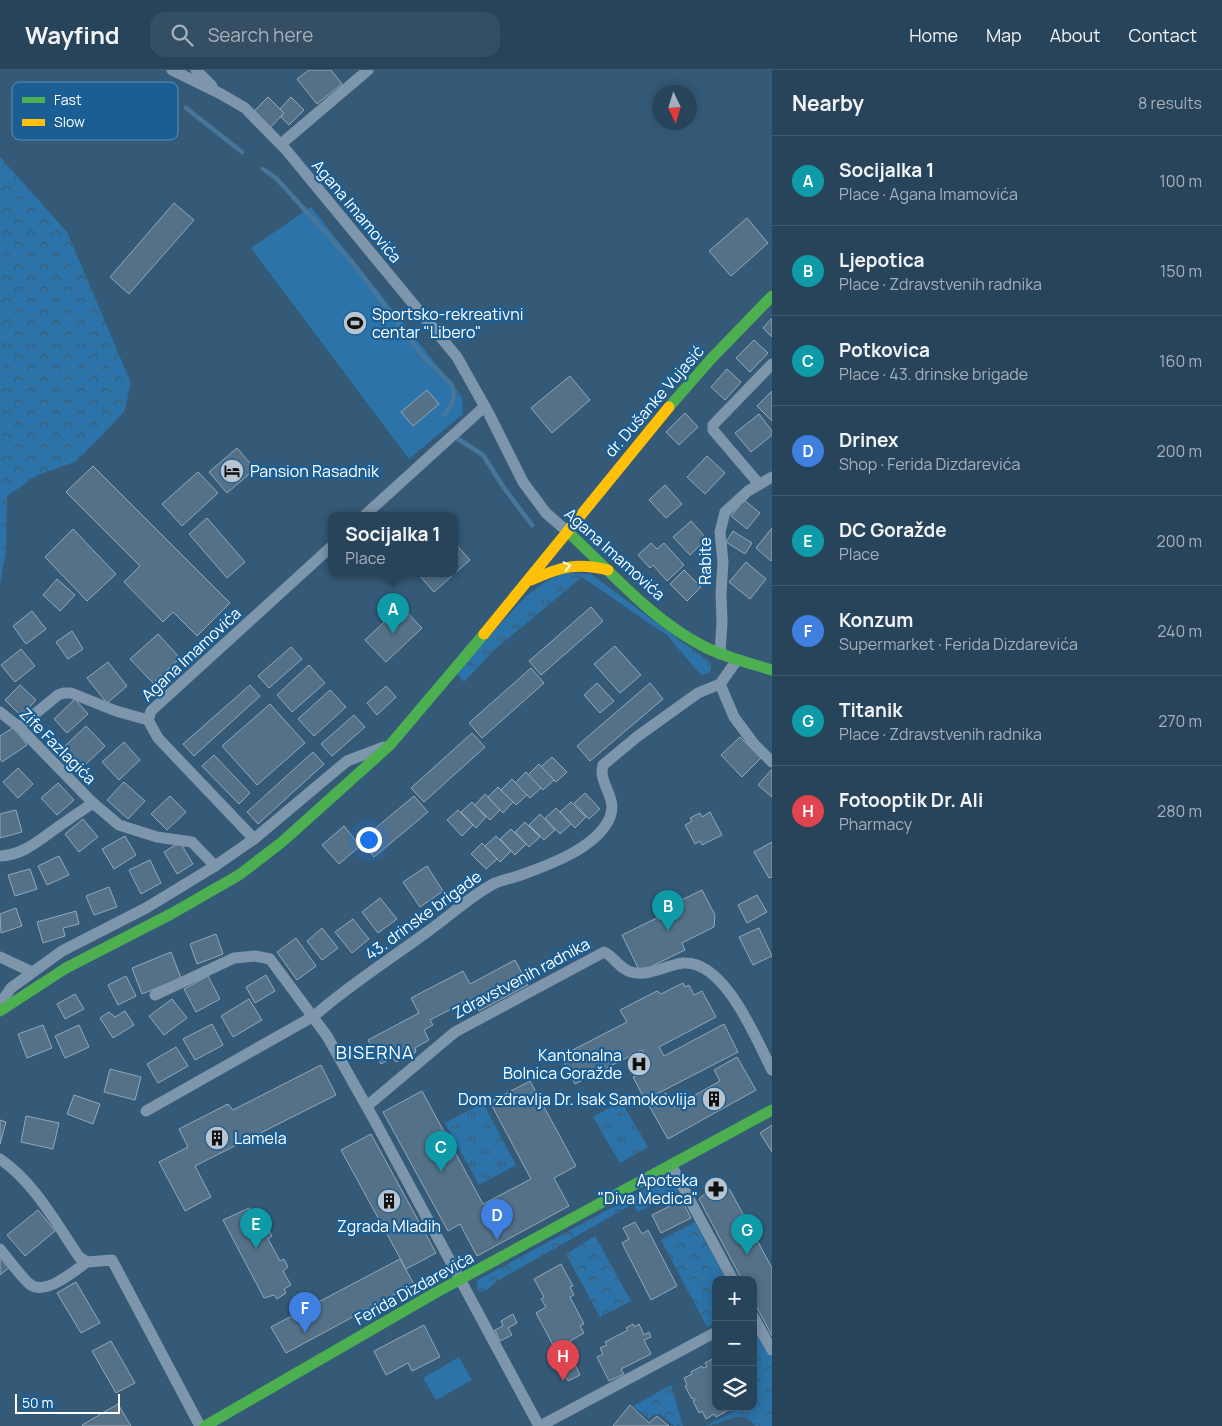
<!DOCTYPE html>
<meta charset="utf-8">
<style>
body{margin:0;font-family:Manrope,sans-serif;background:#344e63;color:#f1f3f6}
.controls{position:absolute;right:15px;bottom:15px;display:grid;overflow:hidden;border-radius:10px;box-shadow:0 2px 12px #0003}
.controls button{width:45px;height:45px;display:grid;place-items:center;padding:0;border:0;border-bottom:1px solid #445c70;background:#28445a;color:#f1f3f6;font:25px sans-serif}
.compass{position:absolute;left:652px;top:15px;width:45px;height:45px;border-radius:50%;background:#28445a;box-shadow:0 2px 12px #0003;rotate:176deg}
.scale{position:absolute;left:15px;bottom:12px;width:105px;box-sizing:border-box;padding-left:5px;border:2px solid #fff;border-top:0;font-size:14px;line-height:18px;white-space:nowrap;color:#fff;-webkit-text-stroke:4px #1a5e93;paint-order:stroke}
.you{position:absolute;left:368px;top:769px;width:18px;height:18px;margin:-12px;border:4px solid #fff;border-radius:50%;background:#1a73e8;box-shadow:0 0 0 8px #1a73e833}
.badge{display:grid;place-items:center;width:32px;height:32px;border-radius:50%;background:#e797bd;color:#fff;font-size:16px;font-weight:700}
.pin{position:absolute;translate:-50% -41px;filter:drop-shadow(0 1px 2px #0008)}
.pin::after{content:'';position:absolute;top:26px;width:18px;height:15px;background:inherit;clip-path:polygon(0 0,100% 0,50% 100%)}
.popup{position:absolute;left:328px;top:442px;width:130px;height:65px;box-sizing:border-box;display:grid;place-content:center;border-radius:10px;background:#28445a;filter:drop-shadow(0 1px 4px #0005);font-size:16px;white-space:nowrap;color:#a5b0bb}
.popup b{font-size:19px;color:#f1f3f6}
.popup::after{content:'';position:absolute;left:50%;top:100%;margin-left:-10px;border:10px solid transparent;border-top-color:#28445a}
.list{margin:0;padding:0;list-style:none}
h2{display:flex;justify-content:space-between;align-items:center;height:65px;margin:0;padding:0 20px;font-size:21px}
h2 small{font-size:16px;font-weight:400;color:#a5b0bb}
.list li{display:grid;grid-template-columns:32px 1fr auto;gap:15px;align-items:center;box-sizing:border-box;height:90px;padding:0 20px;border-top:1px solid #445c70}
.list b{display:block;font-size:19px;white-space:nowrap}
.list p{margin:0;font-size:16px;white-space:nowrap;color:#a5b0bb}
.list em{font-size:16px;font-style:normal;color:#a5b0bb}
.icon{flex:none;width:28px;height:28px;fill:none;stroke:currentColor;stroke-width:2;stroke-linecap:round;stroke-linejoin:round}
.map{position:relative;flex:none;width:772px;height:1356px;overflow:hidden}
header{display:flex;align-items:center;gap:30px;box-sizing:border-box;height:70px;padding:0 25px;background:#28445a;border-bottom:1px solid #445c70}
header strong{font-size:24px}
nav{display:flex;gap:28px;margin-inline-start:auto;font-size:18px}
.search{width:350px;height:45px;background:#344e63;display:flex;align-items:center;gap:12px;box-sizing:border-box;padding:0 18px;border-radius:15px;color:#a5b0bb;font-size:19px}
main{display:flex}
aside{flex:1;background:#28445a}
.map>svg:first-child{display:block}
</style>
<header>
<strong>Wayfind</strong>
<div class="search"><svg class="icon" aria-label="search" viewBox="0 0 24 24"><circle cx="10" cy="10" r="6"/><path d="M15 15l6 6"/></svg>Search here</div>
<nav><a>Home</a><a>Map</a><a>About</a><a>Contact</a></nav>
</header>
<main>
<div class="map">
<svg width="772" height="1356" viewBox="0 0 772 1356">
<defs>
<pattern id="grass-tufts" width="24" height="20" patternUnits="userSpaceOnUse" patternTransform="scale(1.25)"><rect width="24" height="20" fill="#2b73a8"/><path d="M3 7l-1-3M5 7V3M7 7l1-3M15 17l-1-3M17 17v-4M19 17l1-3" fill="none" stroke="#3f5c71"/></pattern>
<pattern id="forest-crowns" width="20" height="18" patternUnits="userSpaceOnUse" patternTransform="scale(1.25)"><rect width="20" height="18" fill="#2b73a8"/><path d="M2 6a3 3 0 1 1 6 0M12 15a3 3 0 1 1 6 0" fill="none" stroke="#3f5c71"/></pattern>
</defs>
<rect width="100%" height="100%" fill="#355a78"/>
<g fill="url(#grass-tufts)">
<polygon points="564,503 591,504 712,594 710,602 703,605 699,603 668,566 582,507 494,580 464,612 456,603 525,527 545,512"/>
<polygon points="621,1031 648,1077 620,1093 593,1047"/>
<polygon points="483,1033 516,1095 479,1115 445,1053"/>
</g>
<g fill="url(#forest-crowns)">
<polygon points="0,87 67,162 131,313 124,342 77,391 38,405 7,426 6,480 0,515"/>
<polygon points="665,1109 672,1110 678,1121 638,1142 633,1134 497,1211 485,1221 478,1221 477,1216 478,1210"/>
<polygon points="695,1152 726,1210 716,1210 716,1253 707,1257 661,1170"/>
<polygon points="595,1166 631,1231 600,1247 566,1184"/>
<path d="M 753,1253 L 772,1287 L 772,1356 L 755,1356 C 742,1336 722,1356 705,1356 L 744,1337 L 753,1337 Z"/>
<polygon points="671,1315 683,1356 674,1356 660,1344 654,1345 649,1349 633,1336"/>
</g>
<g fill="#2b73a8">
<polygon points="311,137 462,327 463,344 409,389 251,178"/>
<polygon points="459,1287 472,1310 436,1330 423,1308"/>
</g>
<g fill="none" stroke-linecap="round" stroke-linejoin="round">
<g stroke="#47769b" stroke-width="4.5">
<polyline points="186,38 242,82"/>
<polyline points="263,99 276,108 352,192 423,286 452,315 454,324 452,334 444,345"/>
<polyline points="455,367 483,385 504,418 532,455"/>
</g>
</g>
<g fill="#547188" stroke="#92a8b8">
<polygon points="309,0 331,0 342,14 317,34 297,9"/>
<polygon points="268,27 284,43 270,58 253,42"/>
<polygon points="291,27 304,40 289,55 281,47 284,43 280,39"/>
<polygon points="174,133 194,150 129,224 110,207"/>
<polygon points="747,148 768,173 731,206 709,181"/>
<polygon points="772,248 772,267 763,258"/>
<polygon points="754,270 768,283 750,302 736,288"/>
<polygon points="727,299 741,312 725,330 711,317"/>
<polygon points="570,306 590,330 552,363 531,338"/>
<polygon points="427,320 439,334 413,356 401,342"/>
<polygon points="772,321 772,351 757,336"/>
<polygon points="685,343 698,357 679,375 666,362"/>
<polygon points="759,344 772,361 772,365 751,382 735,363"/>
<polygon points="237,378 255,399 227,423 209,402"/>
<polygon points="707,386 725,403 705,424 687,407"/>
<polygon points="93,396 230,533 197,566 173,542 163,552 124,512 140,496 66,422"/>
<polygon points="198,402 218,423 182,456 162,434"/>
<polygon points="665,415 682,434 666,448 649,430"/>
<polygon points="744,430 760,443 747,459 731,446"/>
<polygon points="207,448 245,492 227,508 189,464"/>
<polygon points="691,451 707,469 690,485 673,467"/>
<polygon points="772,458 772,489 771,491 756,478"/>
<polygon points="73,459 116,504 87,531 45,487"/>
<polygon points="733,461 752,473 745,484 726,472"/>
<polygon points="454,472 470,490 434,522 417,503 454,503"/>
<polygon points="651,473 657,479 664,473 684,495 667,511 653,495 650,498 638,485"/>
<polygon points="746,492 766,509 750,529 729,512"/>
<polygon points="684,500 701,517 687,531 670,514"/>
<polygon points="57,509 75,525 60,541 43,525"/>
<polygon points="401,536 422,558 386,592 365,570"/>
<polygon points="591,537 603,551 541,605 529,591"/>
<polygon points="32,541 46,559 26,574 13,556"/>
<polygon points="72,561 83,579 68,589 56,572"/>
<polygon points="158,564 180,588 153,613 130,589"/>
<polygon points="615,576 641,605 620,623 594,594"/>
<polygon points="291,577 302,589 269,618 258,606"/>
<polygon points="21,579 35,596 15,612 1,595"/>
<polygon points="108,592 127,616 107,633 87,608"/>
<polygon points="309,595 325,613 292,642 277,625"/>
<polygon points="531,598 544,613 482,668 469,653"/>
<polygon points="597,613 614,631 600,643 584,625"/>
<polygon points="650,613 663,629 590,691 577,676"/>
<polygon points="20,615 36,630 21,646 5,630"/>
<polygon points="250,615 260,626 194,686 183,674"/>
<polygon points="386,616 396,627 377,645 367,633"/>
<polygon points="330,620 346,637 314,666 298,649"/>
<polygon points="75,629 88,644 67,663 54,649"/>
<polygon points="270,634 305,673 257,715 222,676"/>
<polygon points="354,645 365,657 332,686 321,674"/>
<polygon points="86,656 105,676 83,697 64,677"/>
<polygon points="14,657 27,675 2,692 0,688 0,666"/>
<polygon points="472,663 485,677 424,732 411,718"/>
<polygon points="740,667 761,688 742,707 721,685"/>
<polygon points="124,672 140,690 119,710 102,692"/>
<polygon points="313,682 324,694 258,754 247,742"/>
<polygon points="214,685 250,723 239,734 202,696"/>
<polygon points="552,687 567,702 556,712 541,697"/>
<polygon points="539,694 554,710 543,720 528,705"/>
<polygon points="18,698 33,714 18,728 3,712"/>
<polygon points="772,699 772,727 758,715"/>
<polygon points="526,702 541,718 530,728 515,713"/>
<polygon points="512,709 527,725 516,735 501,720"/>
<polygon points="124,712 145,731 128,749 107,730"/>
<polygon points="58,713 74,730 57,745 41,728"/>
<polygon points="498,717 513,732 503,743 488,727"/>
<polygon points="585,723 600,739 589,749 574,733"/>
<polygon points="485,724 500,740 490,750 475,735"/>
<polygon points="170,726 186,742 167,760 151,744"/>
<polygon points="414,726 428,742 374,787 360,771"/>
<polygon points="472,732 486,747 476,758 461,742"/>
<polygon points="571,732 586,747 575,758 560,742"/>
<polygon points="556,738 571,754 560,764 545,748"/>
<polygon points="16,740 22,762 0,768 0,744"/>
<polygon points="458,740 473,755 462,766 447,750"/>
<polygon points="710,742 722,765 702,775 700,771 695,774 685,755 692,751 690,748 700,743 702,747"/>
<polygon points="540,744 555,760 544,770 529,755"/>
<polygon points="83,749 98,767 79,782 65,764"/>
<polygon points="525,752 540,767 529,777 515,762"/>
<polygon points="344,756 360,776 339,794 322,775"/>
<polygon points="511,759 526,774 515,785 500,769"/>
<polygon points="125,766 136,785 114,799 102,779"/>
<polygon points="496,766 511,781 500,792 485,776"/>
<polygon points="180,772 193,794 177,804 164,782"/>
<polygon points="772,772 772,807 769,808 754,782"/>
<polygon points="482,773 497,789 486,799 471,784"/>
<polygon points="59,786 69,805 47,815 38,796"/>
<polygon points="150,790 161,813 141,824 129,800"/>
<polygon points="427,796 443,821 420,837 403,812"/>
<polygon points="30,799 37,819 15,826 8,805"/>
<polygon points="109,817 117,837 94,845 86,826"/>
<polygon points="702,820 715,845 714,857 682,873 685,880 640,902 622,865 665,844 663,839"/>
<polygon points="757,825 767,842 747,853 738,835"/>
<polygon points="380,828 397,849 378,863 362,842"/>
<polygon points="16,838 22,856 1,863 0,844"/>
<polygon points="76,841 79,854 63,858 65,866 43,873 37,852"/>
<polygon points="353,849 369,869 352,883 335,862"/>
<polygon points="322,858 338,878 322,890 307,871"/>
<polygon points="759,858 772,886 753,895 739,867"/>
<polygon points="216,864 223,884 197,894 190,874"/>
<polygon points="296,868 316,896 297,910 277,882"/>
<polygon points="171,882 181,908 142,924 132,898"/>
<polygon points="515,890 528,915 479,941 473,928 430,950 433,955 424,960 429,970 415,978 416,982 396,992 392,988 381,994 368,970 419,943 411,928 463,901 470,914"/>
<polygon points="266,905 275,921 255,933 246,917"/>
<polygon points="126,906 136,926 118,935 108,915"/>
<polygon points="208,906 220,929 196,942 184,919"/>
<polygon points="683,913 685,917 689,915 694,925 702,921 716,947 659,977 664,986 724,954 738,982 645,1030 633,1007 651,998 642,980 575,1014 561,986 627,952 620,940 657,921 661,924"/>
<polygon points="75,924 84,939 65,949 57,934"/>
<polygon points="172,929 187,948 164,965 149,946"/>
<polygon points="249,929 262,950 233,967 221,946"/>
<polygon points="125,941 134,955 113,968 100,948 109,942 115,947"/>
<polygon points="212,954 223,975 195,990 183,969"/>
<polygon points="43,955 52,978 27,988 18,964"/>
<polygon points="79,955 89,977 65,988 55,966"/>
<polygon points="176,977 188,996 158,1013 147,994"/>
<polygon points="737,987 756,1020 668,1069 648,1034 666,1023 674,1037 720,1011 714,1000"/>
<polygon points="321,995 336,1025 195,1096 211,1127 185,1141 159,1092 188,1077 179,1059 228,1034 233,1040"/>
<polygon points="110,999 141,1007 135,1030 104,1022"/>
<polygon points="530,1011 576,1096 554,1108 569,1136 477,1186 460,1154 448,1161 383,1042 422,1021 483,1134 531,1109 490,1032"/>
<polygon points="74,1025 100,1034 93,1054 67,1044"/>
<polygon points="26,1046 59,1053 53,1079 21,1072"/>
<polygon points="0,1050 6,1052 0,1074"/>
<polygon points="772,1055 772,1082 760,1063"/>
<polygon points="371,1064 436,1183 406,1199 341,1080"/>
<polygon points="722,1115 730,1120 772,1198 772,1266 753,1230 753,1210 742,1210 699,1129 702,1126"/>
<polygon points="682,1130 691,1148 661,1163 652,1145"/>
<polygon points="249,1138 257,1151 263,1149 272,1166 268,1169 280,1191 284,1189 288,1197 283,1201 291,1215 284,1219 286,1223 277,1229 274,1225 264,1228 223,1150"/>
<polygon points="38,1140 55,1161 25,1186 7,1165"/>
<polygon points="635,1152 642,1164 648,1160 677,1216 651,1230 622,1173 629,1169 623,1158"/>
<polygon points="0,1182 11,1196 0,1205"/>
<polygon points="400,1189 414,1214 286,1283 271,1257"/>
<polygon points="561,1194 573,1216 570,1217 574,1225 570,1227 584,1254 580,1256 584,1263 570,1271 579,1287 573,1290 580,1305 568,1311 560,1296 563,1294 536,1243 546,1237 541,1229 544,1227 534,1209"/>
<polygon points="76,1212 100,1253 81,1263 57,1223"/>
<polygon points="513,1244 517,1253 508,1258 512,1265 500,1271 495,1260 503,1256 501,1251"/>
<polygon points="633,1254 634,1257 639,1254 644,1265 649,1262 651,1267 644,1270 651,1284 621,1299 624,1304 609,1311 597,1287 603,1284 600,1278 607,1275 605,1272 628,1260 626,1258"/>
<polygon points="424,1255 440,1287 412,1301 408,1293 386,1305 374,1281"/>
<polygon points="111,1271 135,1313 116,1323 92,1281"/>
<polygon points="716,1287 716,1337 727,1337 725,1338 727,1341 716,1347 714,1344 706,1349 702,1341 699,1343 693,1331 695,1330 694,1328 692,1329 685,1316 687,1315 684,1308 692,1304 691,1302 702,1296 703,1298 707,1297 705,1293"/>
<polygon points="118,1334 131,1356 83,1356 82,1355"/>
<polygon points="630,1335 649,1353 657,1346 669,1356 613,1356"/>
</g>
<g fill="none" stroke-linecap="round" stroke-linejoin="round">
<g stroke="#7e96ab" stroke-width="11">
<polyline points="172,0 221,24 245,38 287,81 457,287 489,344 523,412 546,443 568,462"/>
<polyline points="196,0 212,16"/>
<polyline points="281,74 368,0"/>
<polyline points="759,414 713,360 713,355 772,294"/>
<polyline points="365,445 484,337"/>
<polyline points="720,584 722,552 721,523 723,492 720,462 725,442 748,421 772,407"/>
<polyline points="720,614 734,647 754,674 772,692"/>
<polyline points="0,642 19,657 93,733 119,755 157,767 192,772 215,796"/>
<polyline points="19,657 58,625 64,623 71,623 116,641 148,650"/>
<polyline points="254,769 158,668 148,650 151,641 332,476"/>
<path d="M 0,786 C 24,785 39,770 58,757 C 69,749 81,741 93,733"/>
<polyline points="0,887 32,902"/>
<polyline points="155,925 234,888 255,886 270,889 327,966 377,1055 539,1356"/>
<polyline points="0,934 11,918 62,881 146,838 215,796 254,769 347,691 384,677"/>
<path d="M 367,1036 L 455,962 L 604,882 C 614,886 619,899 631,902 C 649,907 666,895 683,893 C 725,890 756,969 772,1000"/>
<path d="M 146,1041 L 314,946 C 349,915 389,890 427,862 C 450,846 470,826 495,813 C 503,810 512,808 521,805 C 549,795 592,779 607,753 C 622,729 597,715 603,695 L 638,666 L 698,623 L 720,614 L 737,590"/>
<path d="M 0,1089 C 34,1112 56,1153 79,1187 L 87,1192 L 112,1190 L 200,1356"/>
<polyline points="671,1095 733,1210"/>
<path d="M 0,1179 C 7,1187 23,1210 31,1215 C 47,1225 74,1201 87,1192"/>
<polyline points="753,1246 772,1280"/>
<polyline points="540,1356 716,1262"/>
</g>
<g stroke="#4caf50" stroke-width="11">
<polyline points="669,337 711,289 772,226"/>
<path d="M 568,462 C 611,502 651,549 703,576 C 724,587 749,593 772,600"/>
<polyline points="0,941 66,898 171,844 239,805 282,772 390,675 484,564"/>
<polyline points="205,1356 435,1223 772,1040"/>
</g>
<g stroke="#ffc107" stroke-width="11">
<path d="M 531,510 C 560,497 577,492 608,500"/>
<polyline points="484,564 669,337"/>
</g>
</g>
<defs><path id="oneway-chevron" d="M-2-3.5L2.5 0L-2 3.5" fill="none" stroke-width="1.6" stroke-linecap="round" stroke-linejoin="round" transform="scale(1.25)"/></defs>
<use stroke="#f6fbf6" href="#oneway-chevron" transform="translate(567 496) rotate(-13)"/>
<defs>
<g id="stadium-disc" transform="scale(1.25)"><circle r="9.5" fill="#b8c5d0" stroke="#1a5e93"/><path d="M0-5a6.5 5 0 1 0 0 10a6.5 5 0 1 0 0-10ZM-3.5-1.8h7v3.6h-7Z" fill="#111"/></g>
<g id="hotel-disc" transform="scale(1.25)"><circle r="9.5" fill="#b8c5d0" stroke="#1a5e93"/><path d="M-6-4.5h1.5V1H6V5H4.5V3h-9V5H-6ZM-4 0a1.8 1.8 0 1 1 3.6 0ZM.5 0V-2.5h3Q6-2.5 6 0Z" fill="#111"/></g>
<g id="hospital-disc" transform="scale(1.25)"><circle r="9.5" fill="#b8c5d0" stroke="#1a5e93"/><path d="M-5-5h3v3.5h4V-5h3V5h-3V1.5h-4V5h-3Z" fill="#111"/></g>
<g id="building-disc" transform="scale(1.25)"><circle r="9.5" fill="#b8c5d0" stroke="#1a5e93"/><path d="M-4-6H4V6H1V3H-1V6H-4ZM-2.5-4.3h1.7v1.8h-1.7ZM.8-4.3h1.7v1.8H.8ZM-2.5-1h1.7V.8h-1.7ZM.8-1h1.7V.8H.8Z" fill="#111"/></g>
<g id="pharmacy-disc" transform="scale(1.25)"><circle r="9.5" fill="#b8c5d0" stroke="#1a5e93"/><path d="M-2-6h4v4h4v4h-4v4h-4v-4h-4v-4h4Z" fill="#111"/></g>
</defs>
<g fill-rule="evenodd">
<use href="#stadium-disc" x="355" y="253"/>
<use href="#hotel-disc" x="232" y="401"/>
<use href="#hospital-disc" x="639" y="994"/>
<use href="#building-disc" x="714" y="1029"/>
<use href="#building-disc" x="217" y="1068"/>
<use href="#pharmacy-disc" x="716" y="1119"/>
<use href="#building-disc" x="389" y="1131"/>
</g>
<g text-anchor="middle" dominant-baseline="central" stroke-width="4.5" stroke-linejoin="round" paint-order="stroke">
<g font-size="16" fill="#fff" stroke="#1a5e93">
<text transform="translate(357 141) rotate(50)">Agana Imamovića</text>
<text transform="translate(654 331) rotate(-49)">dr. Dušanke Vujasić</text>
<text transform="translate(615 484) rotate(42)">Agana Imamovića</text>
<text transform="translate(705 491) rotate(-90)">Rabite</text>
<text transform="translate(191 584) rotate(-43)">Agana Imamovića</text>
<text transform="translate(58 676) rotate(45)">Zife Fazlagića</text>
<text transform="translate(423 845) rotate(-36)">43. drinske brigade</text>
<text transform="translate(521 908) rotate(-28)">Zdravstvenih radnika</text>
<text transform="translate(414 1218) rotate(-29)">Ferida Dizdarevića</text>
</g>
<g font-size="16" fill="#fff" stroke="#1a5e93" text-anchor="start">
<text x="372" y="244">Sportsko-rekreativni<tspan x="372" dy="18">centar "Libero"</tspan></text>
<text x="250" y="401">Pansion Rasadnik</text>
<text x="622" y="985" text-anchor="end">Kantonalna<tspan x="622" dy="18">Bolnica Goražde</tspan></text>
<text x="696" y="1029" text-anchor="end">Dom zdravlja Dr. Isak Samokovlija</text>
<text x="234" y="1068">Lamela</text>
<text x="698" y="1110" text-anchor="end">Apoteka<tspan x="698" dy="18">"Diva Medica"</tspan></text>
<text x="389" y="1156" text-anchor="middle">Zgrada Mladih</text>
</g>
<g font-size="18" letter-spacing="1" fill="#fff" stroke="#1a5e93">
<text x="375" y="982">BISERNA</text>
</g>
</g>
<rect x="12" y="12" width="166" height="58" rx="8" fill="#1a5e93" stroke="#5f8eb3" stroke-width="1"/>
<rect x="22" y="27" width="23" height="6" fill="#4caf50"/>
<rect x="22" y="49" width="23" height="7" fill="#ffc107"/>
<g font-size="14" fill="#fff">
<text x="54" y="35">Fast</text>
<text x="54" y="57">Slow</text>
</g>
</svg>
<div class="controls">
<button>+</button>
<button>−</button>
<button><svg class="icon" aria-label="layers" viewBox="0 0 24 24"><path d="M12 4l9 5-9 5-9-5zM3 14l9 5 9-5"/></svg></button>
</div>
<svg class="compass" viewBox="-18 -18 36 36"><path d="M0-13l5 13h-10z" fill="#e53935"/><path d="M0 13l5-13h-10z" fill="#a5b0bb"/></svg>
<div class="scale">50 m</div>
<div class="you"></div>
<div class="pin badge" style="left:393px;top:564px;background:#0f9aa8">A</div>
<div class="popup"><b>Socijalka 1</b>Place</div>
<div class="pin badge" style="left:668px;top:861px;background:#0f9aa8">B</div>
<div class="pin badge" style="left:441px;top:1102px;background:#0f9aa8">C</div>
<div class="pin badge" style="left:497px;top:1170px;background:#3f7fe0">D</div>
<div class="pin badge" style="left:256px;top:1179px;background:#0f9aa8">E</div>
<div class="pin badge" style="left:305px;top:1263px;background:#3f7fe0">F</div>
<div class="pin badge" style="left:747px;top:1185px;background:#0f9aa8">G</div>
<div class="pin badge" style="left:563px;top:1311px;background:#e0444e">H</div>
</div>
<aside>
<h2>Nearby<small>8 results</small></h2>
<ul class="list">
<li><span class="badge" style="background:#0f9aa8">A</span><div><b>Socijalka 1</b><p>Place · Agana Imamovića</p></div><em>100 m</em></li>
<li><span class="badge" style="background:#0f9aa8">B</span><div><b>Ljepotica</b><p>Place · Zdravstvenih radnika</p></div><em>150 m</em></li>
<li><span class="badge" style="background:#0f9aa8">C</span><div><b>Potkovica</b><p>Place · 43. drinske brigade</p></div><em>160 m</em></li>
<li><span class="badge" style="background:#3f7fe0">D</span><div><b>Drinex</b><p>Shop · Ferida Dizdarevića</p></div><em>200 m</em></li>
<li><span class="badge" style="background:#0f9aa8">E</span><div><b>DC Goražde</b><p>Place</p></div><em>200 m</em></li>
<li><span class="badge" style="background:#3f7fe0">F</span><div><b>Konzum</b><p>Supermarket · Ferida Dizdarevića</p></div><em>240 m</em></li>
<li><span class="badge" style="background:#0f9aa8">G</span><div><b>Titanik</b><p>Place · Zdravstvenih radnika</p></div><em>270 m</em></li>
<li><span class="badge" style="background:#e0444e">H</span><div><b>Fotooptik Dr. Ali</b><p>Pharmacy</p></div><em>280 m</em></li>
</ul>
</aside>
</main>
